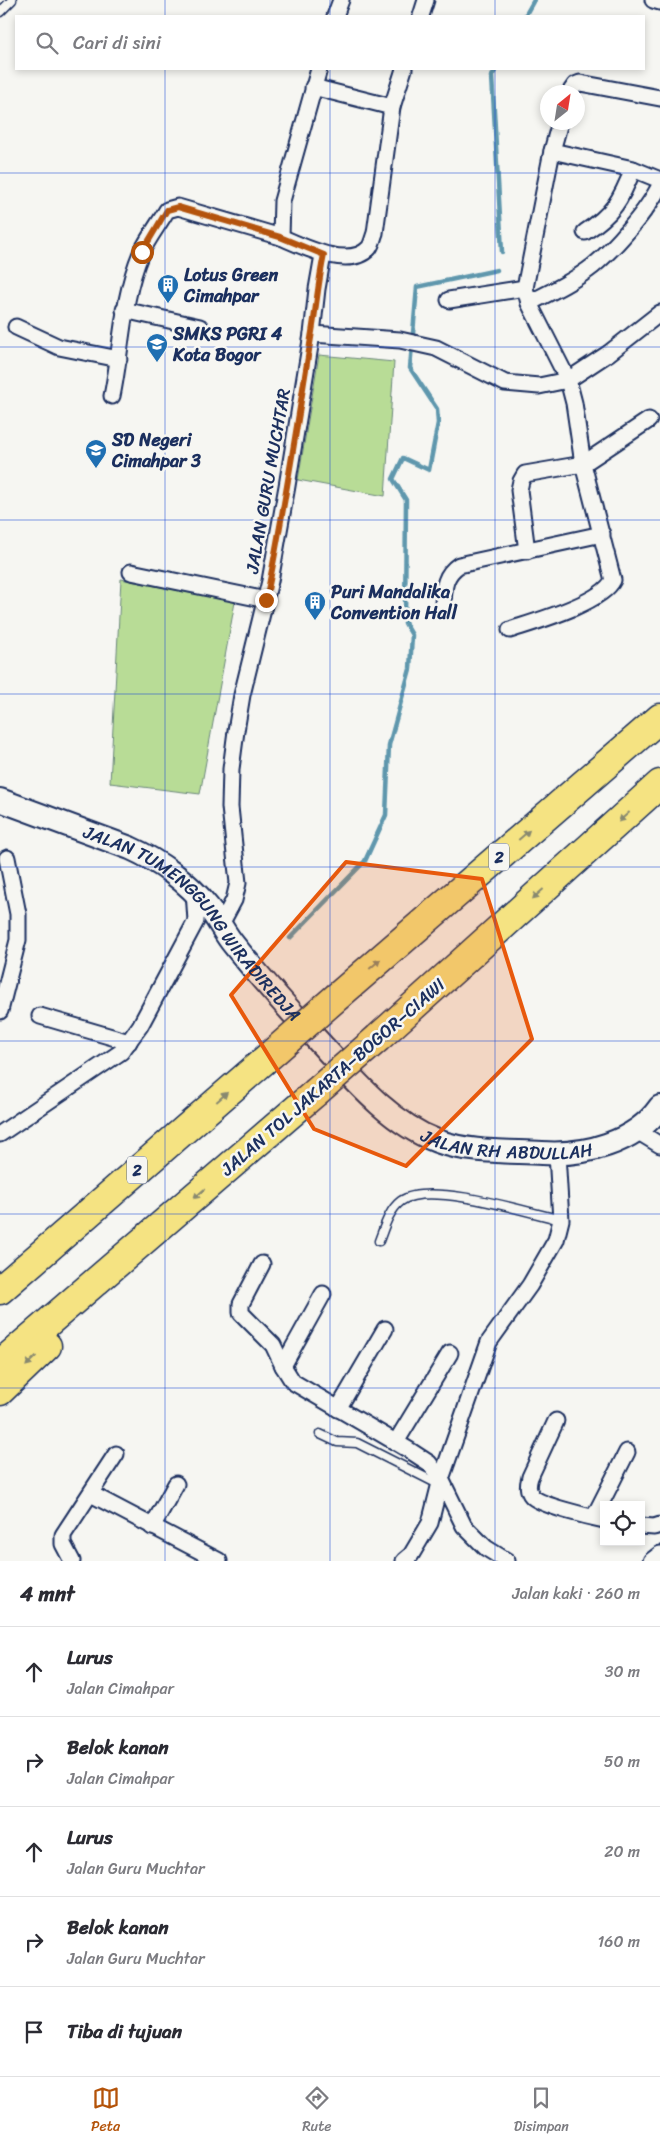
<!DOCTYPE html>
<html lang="id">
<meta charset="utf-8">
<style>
body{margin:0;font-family:Sriracha,sans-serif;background:#f2f2f3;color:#2b2b33}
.controls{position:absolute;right:15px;bottom:15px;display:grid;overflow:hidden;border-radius:0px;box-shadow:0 2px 8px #0003}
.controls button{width:45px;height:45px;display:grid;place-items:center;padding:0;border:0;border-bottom:1px solid #e1e1e2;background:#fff;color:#2b2b33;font:25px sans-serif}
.compass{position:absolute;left:540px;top:85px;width:45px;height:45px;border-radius:50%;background:#fff;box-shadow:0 2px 8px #0003;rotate:30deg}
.stop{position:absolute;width:15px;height:15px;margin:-11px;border:4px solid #b45309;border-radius:50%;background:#fff}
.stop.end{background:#b45309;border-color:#fff;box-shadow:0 1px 5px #0008}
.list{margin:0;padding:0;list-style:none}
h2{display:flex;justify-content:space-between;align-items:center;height:65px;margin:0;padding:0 20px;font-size:21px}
h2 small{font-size:16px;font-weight:400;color:#7c7c81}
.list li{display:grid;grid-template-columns:32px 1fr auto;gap:15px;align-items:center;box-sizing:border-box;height:90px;padding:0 20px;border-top:1px solid #e1e1e2}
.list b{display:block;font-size:19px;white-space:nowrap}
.list p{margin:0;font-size:16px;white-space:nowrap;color:#7c7c81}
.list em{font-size:16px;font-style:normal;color:#7c7c81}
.icon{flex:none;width:28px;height:28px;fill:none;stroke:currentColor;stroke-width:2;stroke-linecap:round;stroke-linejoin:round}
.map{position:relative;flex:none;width:660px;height:1561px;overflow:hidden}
.search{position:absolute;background:#fff;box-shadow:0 2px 8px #0003;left:15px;right:15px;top:15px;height:55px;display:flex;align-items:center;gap:12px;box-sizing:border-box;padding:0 18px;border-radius:0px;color:#7c7c81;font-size:19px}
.sheet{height:515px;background:#fff}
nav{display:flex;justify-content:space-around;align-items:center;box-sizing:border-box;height:70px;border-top:1px solid #e1e1e2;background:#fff;font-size:14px;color:#7c7c81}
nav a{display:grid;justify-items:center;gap:2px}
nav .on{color:#b45309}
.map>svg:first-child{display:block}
</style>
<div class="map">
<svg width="660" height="1561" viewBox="0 0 660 1561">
<rect width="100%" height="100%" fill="#f6f6f2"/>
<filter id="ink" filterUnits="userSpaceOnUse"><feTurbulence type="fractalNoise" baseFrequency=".02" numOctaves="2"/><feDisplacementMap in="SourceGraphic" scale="10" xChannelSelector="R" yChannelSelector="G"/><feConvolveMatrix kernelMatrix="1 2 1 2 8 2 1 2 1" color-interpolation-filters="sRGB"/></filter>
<g filter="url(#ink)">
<g fill="#b8dc96" stroke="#6a867a">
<polygon points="319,355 394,362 385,496 298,480"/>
<polygon points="121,579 235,602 200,794 110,783"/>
</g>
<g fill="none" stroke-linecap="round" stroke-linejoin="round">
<g stroke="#5e97ad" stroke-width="4.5">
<polyline points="525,16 534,0"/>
<polyline points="496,69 492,76 502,252"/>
<polyline points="290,938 365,861 386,815 389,745 410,669 412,635 405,623 406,500 393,479 403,458 429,470 438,423 437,409 410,368 417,287 497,270"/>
</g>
<g stroke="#1b2f5e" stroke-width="11">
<g id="lane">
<polyline points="0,12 12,0"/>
<path d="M 379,1241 C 384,1228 389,1210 401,1201 C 428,1181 528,1212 561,1220"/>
<polyline points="320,1434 337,1442 357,1443 440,1485"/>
</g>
</g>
<g stroke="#1b2f5e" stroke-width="19">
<g id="street">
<polyline points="653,0 660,2"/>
<polyline points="335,16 341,0"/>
<polyline points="421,16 426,0"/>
<path d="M 319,69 L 282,201 L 281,237 C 302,246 349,270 369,248 C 372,244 373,238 375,233 L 392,107 L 404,69"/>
<polyline points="313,87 392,107"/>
<polyline points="570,92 575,85 580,83 660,98"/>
<polyline points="552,151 633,169 660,180"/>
<path d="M 585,232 C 613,214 621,200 633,169"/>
<polyline points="449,300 525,288"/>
<path d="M 529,303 C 551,292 574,281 593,266 C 615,248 648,210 660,185"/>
<polyline points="124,310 200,327"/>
<polyline points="16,327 59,347 119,359"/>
<polyline points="312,334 400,340 436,348 505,383 539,386 568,380 609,353 660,313"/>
<path d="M 112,396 C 122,348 122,298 141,253 C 148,238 159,224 167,210 L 178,207 L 281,237"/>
<polyline points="527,551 519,490 521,481 525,474 583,464 649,420"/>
<polyline points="131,572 266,600"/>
<path d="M 443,604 C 444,588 444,575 459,565 L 602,534"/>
<path d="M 510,630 C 534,622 602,603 613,580 L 583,464 L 574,403 L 568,380 L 529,303 L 525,288 L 552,151 L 560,122"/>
<polyline points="220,926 234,900 238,883 230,807 231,769 236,731 242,695 270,581 287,486 312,334 317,289 323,255"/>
<polyline points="0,1011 18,940 18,914 7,858"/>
<polyline points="40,1016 129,1042"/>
<polyline points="637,1131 660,1145"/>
<polyline points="0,1134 121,1052 140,1026 196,921 194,891"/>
<polyline points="262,1264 241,1304 241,1313 273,1345 283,1366 293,1382 409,1450 429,1463 441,1479 464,1526 486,1548 507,1561"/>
<polyline points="283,1366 323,1294"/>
<polyline points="338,1409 385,1329"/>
<path d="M 556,1421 L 530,1477 C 528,1484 527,1490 532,1496 C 539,1505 590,1517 604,1520"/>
<polyline points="396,1442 450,1353"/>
<polyline points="91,1494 219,1561"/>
<polyline points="594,1517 627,1452"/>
<polyline points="641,1526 654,1527 660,1525"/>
<polyline points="152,1527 176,1484"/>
<polyline points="72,1561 63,1544 63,1535 116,1454"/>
<polyline points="404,1561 411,1555 430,1523 441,1479 489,1342 530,1285 556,1240 561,1220 557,1154"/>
<polyline points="651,1561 660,1554"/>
</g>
</g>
<g stroke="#1b2f5e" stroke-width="26">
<g id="secondary">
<path id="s1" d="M 0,800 L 130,848 C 159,861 188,882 208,907 C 218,919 224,933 234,945 C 261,979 291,1012 321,1044 C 354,1080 390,1123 437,1141 C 469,1153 508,1151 542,1153 C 584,1156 635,1143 660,1107"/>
</g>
</g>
<g stroke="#1b2f5e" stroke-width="31">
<g id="highway">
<polyline points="338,996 660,718"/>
<polyline points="378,1038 660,784"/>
<polyline points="0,1290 274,1052"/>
<polyline points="0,1364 315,1093"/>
<polyline points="0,1391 47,1346"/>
</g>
</g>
<use href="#lane" stroke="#f6f6f2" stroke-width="8"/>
<use href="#street" stroke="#f6f6f2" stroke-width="15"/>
<use href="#secondary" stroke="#f6f6f2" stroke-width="22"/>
<use href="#highway" stroke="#f5e382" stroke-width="28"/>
<g stroke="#1b2f5e" stroke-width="31" stroke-linecap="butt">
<g id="highway-bridge">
<polyline points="274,1052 338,996"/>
<polyline points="315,1093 378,1038"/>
</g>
</g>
<use href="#highway-bridge" stroke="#f5e382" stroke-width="28"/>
</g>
<defs><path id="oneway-solid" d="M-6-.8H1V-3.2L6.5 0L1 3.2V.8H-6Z" transform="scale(1.25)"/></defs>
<g fill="#888970">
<use href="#oneway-solid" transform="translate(624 817) rotate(138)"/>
<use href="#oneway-solid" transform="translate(524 835) rotate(-41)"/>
<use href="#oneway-solid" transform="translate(538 894) rotate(138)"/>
<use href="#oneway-solid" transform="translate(375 964) rotate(-41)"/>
<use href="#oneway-solid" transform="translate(222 1097) rotate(-41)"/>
<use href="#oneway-solid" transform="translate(199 1194) rotate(139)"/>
<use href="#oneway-solid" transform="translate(31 1361) rotate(136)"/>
</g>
</g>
<g fill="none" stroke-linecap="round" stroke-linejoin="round" filter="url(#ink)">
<path stroke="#b45309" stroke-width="6" d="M 142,252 L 167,210 L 178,207 L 280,237 L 324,255 C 318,283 316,310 311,338 C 297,425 284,513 266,600"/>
</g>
<path fill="#e8590c" fill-opacity="0.2" stroke="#e8590c" stroke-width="4" stroke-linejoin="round" d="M 346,862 L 482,879 L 532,1039 L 406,1166 L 314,1129 L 231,995 Z"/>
<path fill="none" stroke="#1d4ed8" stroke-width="1" stroke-opacity="0.55" d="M 165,0 L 165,16M 330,0 L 330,16M 495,0 L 495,16M 165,69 L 165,1561M 330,69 L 330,1561M 495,69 L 495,1561M 0,173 L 660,173M 0,347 L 660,347M 0,520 L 660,520M 0,694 L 660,694M 0,867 L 660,867M 0,1041 L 660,1041M 0,1214 L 660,1214M 0,1388 L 660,1388"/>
<defs>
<g id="building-pin" transform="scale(1.125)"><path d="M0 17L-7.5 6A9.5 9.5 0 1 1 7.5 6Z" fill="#1f6fb2" stroke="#f6f6f2"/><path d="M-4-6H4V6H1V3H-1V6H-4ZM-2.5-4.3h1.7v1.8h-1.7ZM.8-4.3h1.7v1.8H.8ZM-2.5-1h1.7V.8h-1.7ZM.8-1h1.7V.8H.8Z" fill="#fff"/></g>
<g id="school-pin" transform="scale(1.125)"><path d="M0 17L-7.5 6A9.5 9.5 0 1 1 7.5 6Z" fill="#1f6fb2" stroke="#f6f6f2"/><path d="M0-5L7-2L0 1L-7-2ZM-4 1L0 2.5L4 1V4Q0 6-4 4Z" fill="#fff"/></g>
</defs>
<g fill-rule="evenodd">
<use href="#building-pin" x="168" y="285"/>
<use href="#school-pin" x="157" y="344"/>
<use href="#school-pin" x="96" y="450"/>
<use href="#building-pin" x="315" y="602"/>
</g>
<g text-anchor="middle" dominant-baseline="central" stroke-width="5" stroke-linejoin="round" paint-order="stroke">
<g fill="#f6f6f2" stroke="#5d6b8a" stroke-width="1">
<rect x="489" y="843.5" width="20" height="27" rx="4"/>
<rect x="127" y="1156.5" width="20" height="27" rx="4"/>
</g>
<g font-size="16" font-weight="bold" fill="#1b2f5e">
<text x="499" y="857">2</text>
<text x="137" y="1170">2</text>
</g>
<g font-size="18" font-weight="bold" fill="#1b2f5e" stroke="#f6f6f2" text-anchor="start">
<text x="184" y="275">Lotus Green<tspan x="184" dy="21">Cimahpar</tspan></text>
<text x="173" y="334">SMKS PGRI 4<tspan x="173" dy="21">Kota Bogor</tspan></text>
<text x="112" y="440">SD Negeri<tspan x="112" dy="21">Cimahpar 3</tspan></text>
<text x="331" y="592">Puri Mandalika<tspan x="331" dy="21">Convention Hall</tspan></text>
</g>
<g font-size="18" fill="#1b2f5e" stroke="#f6f6f2">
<text transform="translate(268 481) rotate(-80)">JALAN GURU MUCHTAR</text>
<text stroke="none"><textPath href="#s1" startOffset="235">JALAN TUMENGGUNG WIRADIREDJA</textPath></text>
<text transform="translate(333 1077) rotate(-41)">JALAN TOL JAKARTA–BOGOR–CIAWI</text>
<text stroke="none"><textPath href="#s1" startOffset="638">JALAN RH ABDULLAH</textPath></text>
</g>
</g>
</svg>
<div class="controls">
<button><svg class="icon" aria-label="locate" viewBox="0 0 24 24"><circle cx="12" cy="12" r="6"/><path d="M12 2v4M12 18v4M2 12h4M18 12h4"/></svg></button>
</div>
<svg class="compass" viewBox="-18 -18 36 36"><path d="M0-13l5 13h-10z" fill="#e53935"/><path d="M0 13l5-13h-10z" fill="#7c7c81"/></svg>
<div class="stop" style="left:142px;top:252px"></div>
<div class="stop end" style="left:266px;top:600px"></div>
<div class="search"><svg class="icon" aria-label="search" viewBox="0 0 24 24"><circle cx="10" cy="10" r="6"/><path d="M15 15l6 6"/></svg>Cari di sini</div>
</div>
<section class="sheet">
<h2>4 mnt<small>Jalan kaki · 260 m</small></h2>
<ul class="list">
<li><svg class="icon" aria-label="ahead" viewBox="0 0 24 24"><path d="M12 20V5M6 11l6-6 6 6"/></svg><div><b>Lurus</b><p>Jalan Cimahpar</p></div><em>30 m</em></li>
<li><svg class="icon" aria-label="right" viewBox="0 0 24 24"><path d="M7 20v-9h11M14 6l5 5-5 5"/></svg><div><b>Belok kanan</b><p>Jalan Cimahpar</p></div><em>50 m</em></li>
<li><svg class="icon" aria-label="ahead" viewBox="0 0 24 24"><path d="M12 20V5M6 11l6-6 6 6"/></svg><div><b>Lurus</b><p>Jalan Guru Muchtar</p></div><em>20 m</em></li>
<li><svg class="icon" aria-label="right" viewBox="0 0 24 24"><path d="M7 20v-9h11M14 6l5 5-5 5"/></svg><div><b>Belok kanan</b><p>Jalan Guru Muchtar</p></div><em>160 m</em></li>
<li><svg class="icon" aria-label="arrive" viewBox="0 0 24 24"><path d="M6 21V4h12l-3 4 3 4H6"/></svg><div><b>Tiba di tujuan</b></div></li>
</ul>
</section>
<nav>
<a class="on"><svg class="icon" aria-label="map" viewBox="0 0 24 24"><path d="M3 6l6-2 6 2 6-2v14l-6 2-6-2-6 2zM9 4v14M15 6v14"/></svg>Peta</a>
<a><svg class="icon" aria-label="directions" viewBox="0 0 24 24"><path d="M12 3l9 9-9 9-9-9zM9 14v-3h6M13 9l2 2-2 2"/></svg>Rute</a>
<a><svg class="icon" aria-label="saved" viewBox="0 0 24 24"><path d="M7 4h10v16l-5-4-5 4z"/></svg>Disimpan</a>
</nav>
